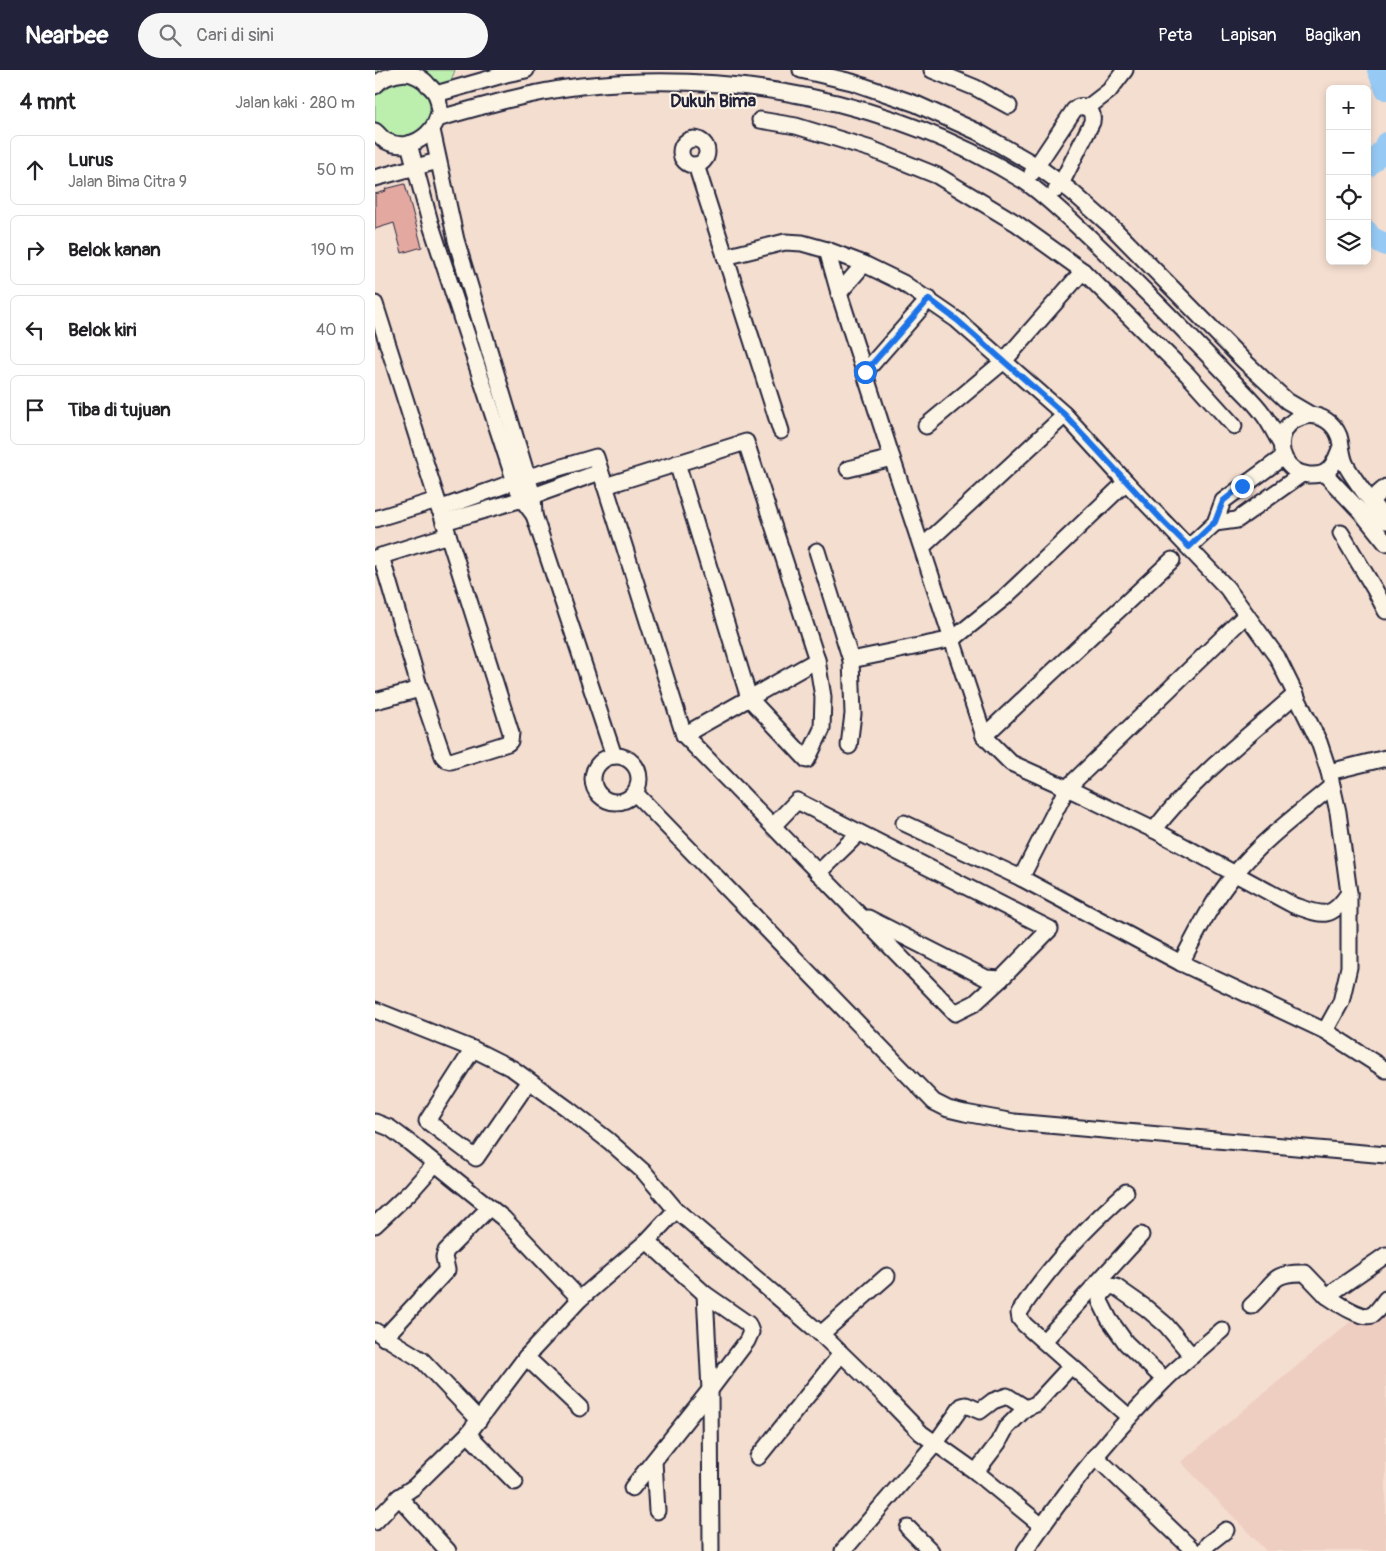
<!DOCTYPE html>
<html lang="id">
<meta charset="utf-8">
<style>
body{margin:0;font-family:Pangolin,sans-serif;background:#f6f6f6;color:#202124}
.controls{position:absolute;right:15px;top:15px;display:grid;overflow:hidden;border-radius:8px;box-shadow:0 2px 8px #0003}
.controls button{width:45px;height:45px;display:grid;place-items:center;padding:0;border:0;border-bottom:1px solid #e0e0e0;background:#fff;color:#202124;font:25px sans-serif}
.stop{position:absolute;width:15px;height:15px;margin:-11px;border:4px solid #1a73e8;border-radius:50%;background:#fff}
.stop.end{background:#1a73e8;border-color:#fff;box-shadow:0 1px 5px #0008}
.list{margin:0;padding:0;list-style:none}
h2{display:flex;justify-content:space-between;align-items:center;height:65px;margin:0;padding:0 20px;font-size:21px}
h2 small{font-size:16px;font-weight:400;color:#757577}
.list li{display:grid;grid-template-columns:32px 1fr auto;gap:15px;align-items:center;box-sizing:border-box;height:70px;margin:0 10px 10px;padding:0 10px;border:1px solid #e0e0e0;border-radius:8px}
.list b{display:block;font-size:19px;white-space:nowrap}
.list p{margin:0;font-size:16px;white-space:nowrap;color:#757577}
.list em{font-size:16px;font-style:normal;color:#757577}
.icon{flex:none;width:28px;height:28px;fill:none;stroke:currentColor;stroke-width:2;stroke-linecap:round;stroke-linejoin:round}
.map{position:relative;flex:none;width:1011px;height:1481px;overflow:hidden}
header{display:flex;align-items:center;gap:30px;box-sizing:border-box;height:70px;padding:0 25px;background:#22223b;color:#fff}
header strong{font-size:24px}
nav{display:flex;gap:28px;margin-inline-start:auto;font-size:18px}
.search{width:350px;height:45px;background:#f6f6f6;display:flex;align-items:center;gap:12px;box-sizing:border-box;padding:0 18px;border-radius:28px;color:#757577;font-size:19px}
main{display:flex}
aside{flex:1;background:#fff}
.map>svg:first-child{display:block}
</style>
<header>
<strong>Nearbee</strong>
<div class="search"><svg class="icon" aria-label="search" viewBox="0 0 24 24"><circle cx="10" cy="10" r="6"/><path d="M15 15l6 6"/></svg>Cari di sini</div>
<nav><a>Peta</a><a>Lapisan</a><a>Bagikan</a></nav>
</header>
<main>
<aside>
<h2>4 mnt<small>Jalan kaki · 280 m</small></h2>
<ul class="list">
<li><svg class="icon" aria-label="ahead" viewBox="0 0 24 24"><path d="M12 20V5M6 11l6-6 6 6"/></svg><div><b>Lurus</b><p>Jalan Bima Citra 9</p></div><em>50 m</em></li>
<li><svg class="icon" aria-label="right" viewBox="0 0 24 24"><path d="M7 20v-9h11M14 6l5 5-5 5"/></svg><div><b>Belok kanan</b></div><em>190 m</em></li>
<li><svg class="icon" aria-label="left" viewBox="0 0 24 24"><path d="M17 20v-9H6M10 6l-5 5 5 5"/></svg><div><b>Belok kiri</b></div><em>40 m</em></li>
<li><svg class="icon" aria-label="arrive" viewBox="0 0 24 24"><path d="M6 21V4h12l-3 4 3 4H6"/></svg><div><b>Tiba di tujuan</b></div></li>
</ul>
</aside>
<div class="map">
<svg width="1011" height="1481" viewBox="0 0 1011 1481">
<rect width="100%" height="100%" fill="#f4ded0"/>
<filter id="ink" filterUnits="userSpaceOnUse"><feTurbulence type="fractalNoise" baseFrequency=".02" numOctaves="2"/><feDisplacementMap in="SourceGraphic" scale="10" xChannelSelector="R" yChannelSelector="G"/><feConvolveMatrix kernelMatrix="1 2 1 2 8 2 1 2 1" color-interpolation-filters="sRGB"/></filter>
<g filter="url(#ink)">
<polygon fill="#efcec2" points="1011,1222 1011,1481 891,1481 806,1392"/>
<polygon fill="#bceeae" stroke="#6f8874" points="0,0 80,0 62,49 34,74 0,61"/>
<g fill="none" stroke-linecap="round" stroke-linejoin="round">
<g stroke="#96caf4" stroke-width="22">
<polyline points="1003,0 1011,19"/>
<polyline points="992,97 1008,80 1011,73"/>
<polyline points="992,161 994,166 1011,175"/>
</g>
</g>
<polygon fill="#e3a9a0" stroke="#22223b" points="30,114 47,177 27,183 19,153 0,159 0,124 11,121 10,119"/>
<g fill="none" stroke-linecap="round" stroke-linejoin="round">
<g stroke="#22223b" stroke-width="19">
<g id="minor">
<polyline points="426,0 477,12 541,34 603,62 662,96 696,121 740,160 869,291 912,331 936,345"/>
<polyline points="557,0 601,18 634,36"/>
<path d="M 0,16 C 7,7 19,4 30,3 C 38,3 49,9 53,15 C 56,17 59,21 61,24 C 75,53 40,86 11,71 C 7,69 4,64 0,61"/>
<polyline points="61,24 131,4 151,0"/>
<polyline points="712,38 734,21 750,0"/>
<path d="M 62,49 C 110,35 157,22 206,16 C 358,0 518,30 649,111 C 667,123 682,138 698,152 C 725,177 750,201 776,227 C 803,254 829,281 855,308 C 866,320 879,331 888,344 C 895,353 900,364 906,374"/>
<polyline points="385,50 421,56 496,79 563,106 641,153 708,201 812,304 859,356"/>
<polyline points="57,60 81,170 158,426 159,445 239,686"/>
<circle cx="319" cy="82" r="13"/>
<polyline points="34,74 55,152 140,412 147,429 159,445"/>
<polyline points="321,95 406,361"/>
<path d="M 657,103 L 699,40 L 703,37 C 713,35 719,42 717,52 L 686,114 L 681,120"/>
<polyline points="0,108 63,91"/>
<polyline points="350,187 410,172 427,173 452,180"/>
<polyline points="464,223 489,194"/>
<polyline points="0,234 136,663 135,671 133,673 76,691 72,690 68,686 45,619 6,486"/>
<polyline points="490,302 554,229"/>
<polyline points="551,356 629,291 708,201"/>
<path d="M 965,379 C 962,387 958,399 949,403 C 945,405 938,405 934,405 C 912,403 900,380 910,360 C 914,352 923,348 931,346 C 945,343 959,353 964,366 C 967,375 966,385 971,395 C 980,412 999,435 1011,451"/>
<polyline points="473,399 517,388"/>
<polyline points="949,403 986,442 1011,473"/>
<polyline points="230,416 371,372 442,590 448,627 447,659 432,690 374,628 302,393"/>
<polyline points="996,430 1011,417"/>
<polyline points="64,439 153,407 221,387 309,665 580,943 600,933 626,909"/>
<polyline points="0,449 62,430"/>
<polyline points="69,452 158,426 225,402"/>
<polyline points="840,453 862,450 927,404"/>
<polyline points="966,463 1000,520 1011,541"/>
<polyline points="547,477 690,345"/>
<polyline points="814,477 840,453 848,431 908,387"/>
<polyline points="442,481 476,590 478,644 474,676"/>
<polyline points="0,488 73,465"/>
<path d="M 871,545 L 692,718 L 779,760 L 918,835 C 947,845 955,851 974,823"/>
<polyline points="476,590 578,569 629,528 751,412 852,518 902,587 944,672 954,702 963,742 974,823 974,897 966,932 950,961"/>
<polyline points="0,631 45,619"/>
<polyline points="309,665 442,590"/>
<polyline points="609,666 797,490"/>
<circle cx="241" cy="709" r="23"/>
<polyline points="954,702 1011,688"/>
<polyline points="260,723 559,1032 573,1039 590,1043 639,1052 1011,1085"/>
<polyline points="529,753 646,808 806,893 950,961 1011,1000"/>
<polyline points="398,756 422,731 675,859 626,909 611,908 493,848"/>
<path d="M 779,760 C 819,708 872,667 921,624"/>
<polyline points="443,803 484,763"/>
<polyline points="646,808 692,718 636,693 609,666 517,388 464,223 452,180 489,194 528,213 582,250 690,345 751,412"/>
<path d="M 806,893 C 822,862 838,830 860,804 C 887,770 924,744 957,716"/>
<polyline points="0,940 98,979 138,999 193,1039 234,1071 269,1102 301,1140 446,1264 506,1322 546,1363 601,1402 667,1456"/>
<polyline points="98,979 52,1051 101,1088 154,1011"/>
<polyline points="0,1052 15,1058 35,1073 128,1148 205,1229"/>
<path d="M 751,1122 C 712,1157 672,1198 644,1243 L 645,1249 L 650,1255 L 754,1347"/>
<polyline points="0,1155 36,1121 60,1094"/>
<polyline points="330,1224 335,1320 336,1481"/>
<path d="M 952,1226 C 961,1232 987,1250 997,1245 C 1002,1242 1007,1234 1011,1229"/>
<path d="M 876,1236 C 900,1215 893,1202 930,1203 L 952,1226 L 1011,1185"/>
<polyline points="0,1261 47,1290 104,1350"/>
<polyline points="446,1264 512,1206"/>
<polyline points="9,1268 72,1200 69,1187 71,1181 115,1137"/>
<polyline points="669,1271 766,1165"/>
<polyline points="151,1287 205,1338"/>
<polyline points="790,1310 751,1273 734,1249 725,1231 726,1225 734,1216 741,1217 771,1238 791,1255 817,1286"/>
<polyline points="93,1364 140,1412"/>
<polyline points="720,1386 819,1481"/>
<polyline points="383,1387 466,1284"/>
<polyline points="279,1391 282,1441"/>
<polyline points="601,1402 623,1373 631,1358 651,1338"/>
<polyline points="257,1418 335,1320 372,1271 376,1262 373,1254 330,1224 272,1171"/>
<polyline points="24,1427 39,1417 93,1364 151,1287 205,1229 272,1171 301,1140"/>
<polyline points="0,1452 24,1427 73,1481"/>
<polyline points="533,1458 556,1481"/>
<polyline points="468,1481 560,1374 587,1336 591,1335 605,1341 618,1331 632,1326 651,1338 661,1334 696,1296"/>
<path d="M 650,1481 C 692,1419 737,1363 790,1310 C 808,1292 828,1277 847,1260"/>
<polyline points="829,1481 833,1474 851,1460"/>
</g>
</g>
<use href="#minor" stroke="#fcf5e5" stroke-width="15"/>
</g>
</g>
<g fill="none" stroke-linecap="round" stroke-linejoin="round" filter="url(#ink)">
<polyline stroke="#1a73e8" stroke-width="6" points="490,302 554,229 582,250 690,345 788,451 814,477 840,452 848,431 867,416"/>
</g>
<g text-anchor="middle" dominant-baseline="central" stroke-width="4" stroke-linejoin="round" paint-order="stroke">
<g font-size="18" font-weight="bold" fill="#22223b" stroke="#fcf5e5">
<text x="338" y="31">Dukuh Bima</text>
</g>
</g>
</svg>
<div class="controls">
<button>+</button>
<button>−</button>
<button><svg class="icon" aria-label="locate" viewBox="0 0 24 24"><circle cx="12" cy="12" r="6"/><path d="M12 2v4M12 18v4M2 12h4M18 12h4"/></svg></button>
<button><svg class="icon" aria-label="layers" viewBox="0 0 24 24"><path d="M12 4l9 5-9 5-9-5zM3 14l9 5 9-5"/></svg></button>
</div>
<div class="stop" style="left:490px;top:302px"></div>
<div class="stop end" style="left:867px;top:416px"></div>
</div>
</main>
